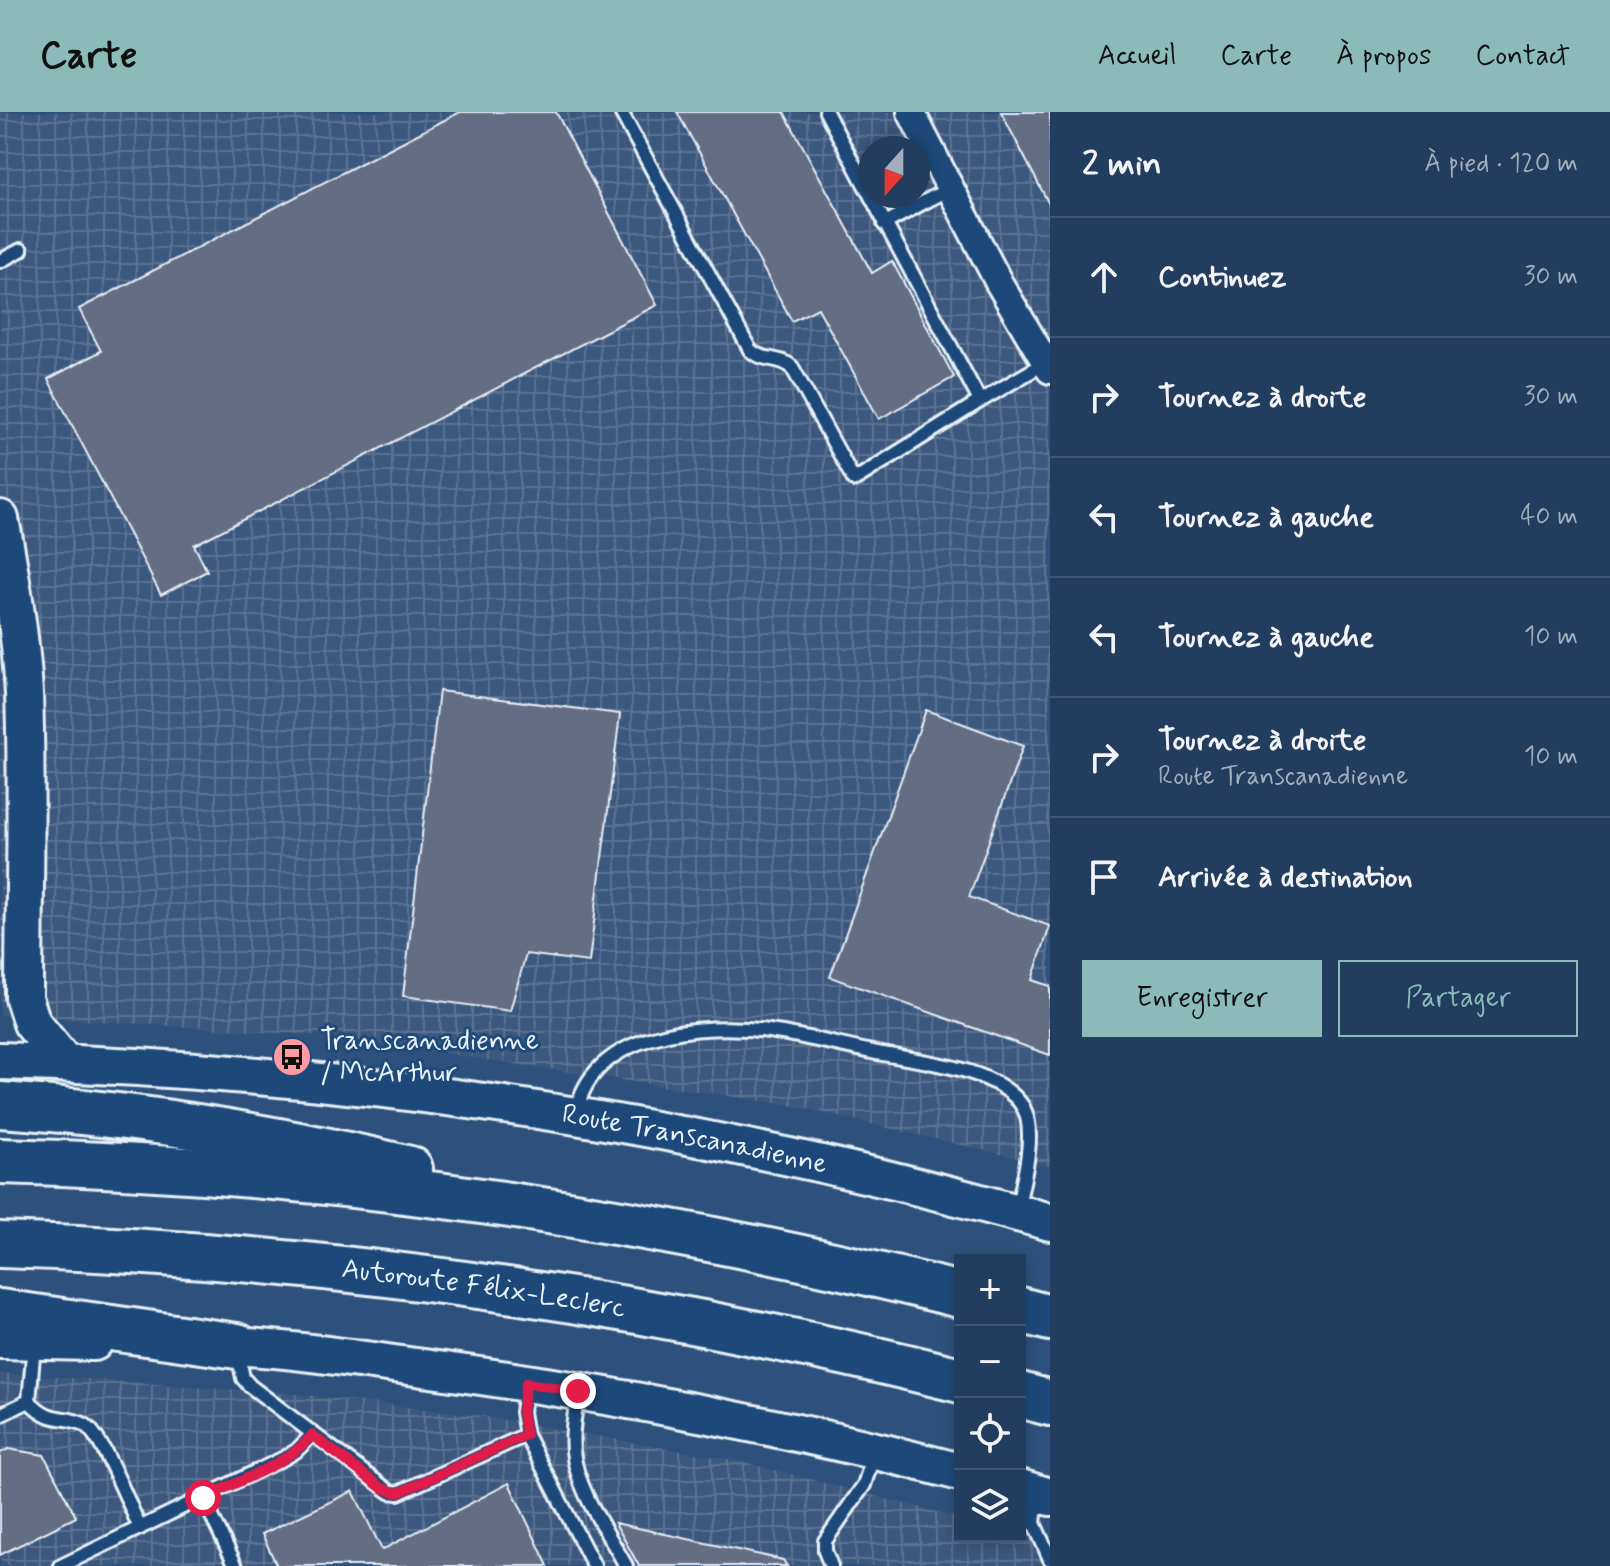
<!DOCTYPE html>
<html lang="fr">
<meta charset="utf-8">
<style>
body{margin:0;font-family:Mynerve,sans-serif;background:#2e4866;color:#f1f3f6}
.controls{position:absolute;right:24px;bottom:24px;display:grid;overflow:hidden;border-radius:0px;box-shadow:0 4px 12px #0003}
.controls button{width:72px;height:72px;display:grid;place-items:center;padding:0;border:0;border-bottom:2px solid #3f5672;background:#223d5d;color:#f1f3f6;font:40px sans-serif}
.compass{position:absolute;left:858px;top:24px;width:72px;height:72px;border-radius:50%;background:#223d5d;box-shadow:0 4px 12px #0003;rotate:201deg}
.stop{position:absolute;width:24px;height:24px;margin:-18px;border:6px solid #e11d48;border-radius:50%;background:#fff}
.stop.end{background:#e11d48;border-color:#fff;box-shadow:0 2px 8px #0008}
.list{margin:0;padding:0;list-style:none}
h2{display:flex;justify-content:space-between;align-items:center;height:104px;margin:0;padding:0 32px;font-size:34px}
h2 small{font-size:26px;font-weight:400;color:#a2aebc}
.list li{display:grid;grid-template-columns:52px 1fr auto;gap:24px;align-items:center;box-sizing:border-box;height:120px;padding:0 32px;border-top:2px solid #3f5672}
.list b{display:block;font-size:30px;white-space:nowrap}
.list p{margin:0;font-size:26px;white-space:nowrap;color:#a2aebc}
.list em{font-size:26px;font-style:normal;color:#a2aebc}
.actions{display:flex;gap:16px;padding:24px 32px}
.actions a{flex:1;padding:18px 0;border:2px solid #8bbbb9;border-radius:0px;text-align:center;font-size:28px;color:#8bbbb9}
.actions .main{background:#8bbbb9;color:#111}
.icon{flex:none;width:44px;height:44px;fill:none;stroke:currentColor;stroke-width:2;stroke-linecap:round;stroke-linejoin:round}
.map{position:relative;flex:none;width:1050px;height:1454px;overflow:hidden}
header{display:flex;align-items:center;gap:48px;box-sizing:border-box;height:112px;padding:0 40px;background:#8bbbb9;color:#111}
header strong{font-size:38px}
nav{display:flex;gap:44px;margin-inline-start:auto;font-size:28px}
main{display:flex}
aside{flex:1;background:#223d5d}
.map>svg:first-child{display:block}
</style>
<header>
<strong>Carte</strong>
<nav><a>Accueil</a><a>Carte</a><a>À propos</a><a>Contact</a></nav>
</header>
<main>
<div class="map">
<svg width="1050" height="1454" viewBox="0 0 1050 1454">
<defs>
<pattern id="industrial-grid" width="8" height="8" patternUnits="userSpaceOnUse" patternTransform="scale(2)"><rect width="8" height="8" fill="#3e597e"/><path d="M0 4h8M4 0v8" fill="none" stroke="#5a7191"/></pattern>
</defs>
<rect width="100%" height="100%" fill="#2d517c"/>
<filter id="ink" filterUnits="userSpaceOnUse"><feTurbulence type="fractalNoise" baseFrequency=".0125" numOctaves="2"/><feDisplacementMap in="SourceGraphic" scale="16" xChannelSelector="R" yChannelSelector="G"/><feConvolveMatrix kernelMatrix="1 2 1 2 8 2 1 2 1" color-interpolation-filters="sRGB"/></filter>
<g filter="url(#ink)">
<g fill="url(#industrial-grid)" fill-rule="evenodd">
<path d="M 0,0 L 1050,0 L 1050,1054 L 790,993 L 327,924 L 0,903 ZM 870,36 L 918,36 L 918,84 L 870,84 Z"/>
<polygon points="0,1261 296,1282 482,1304 739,1349 960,1406 960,1424 1020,1423 1050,1432 1050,1454 0,1454"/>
</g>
<g fill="#646d84" stroke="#e8f1f8" stroke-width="2">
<polygon points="460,0 556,0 657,193 194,433 207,459 161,483 48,267 101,239 79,197"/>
<polygon points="677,0 784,0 872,161 892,149 954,265 879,307 818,196 792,209"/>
<polygon points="1001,0 1050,0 1050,94"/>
<polygon points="439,579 620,602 589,850 526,842 510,899 403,884"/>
<polygon points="926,598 1023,634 969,785 1050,814 1032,868 1050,874 1050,943 830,865"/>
<polygon points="8,1337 44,1343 76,1405 0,1443 0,1341"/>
<polygon points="509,1371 548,1454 277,1454 262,1422 353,1379 382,1438"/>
<polygon points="615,1411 783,1448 787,1454 639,1454"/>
</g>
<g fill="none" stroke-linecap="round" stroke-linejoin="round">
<g stroke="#e8f1f8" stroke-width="18">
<g id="lane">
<path d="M 621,0 L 750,238 C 763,250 779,244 792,255 L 854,368 L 980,289"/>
<polyline points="826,0 980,289 1045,251"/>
<polyline points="884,112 950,76"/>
<polyline points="0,149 21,138"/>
<path d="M 576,1002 C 590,919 702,910 769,919 C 805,924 842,934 877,941 C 919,949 999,956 1023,995 C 1037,1019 1023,1071 1017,1097"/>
<polyline points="238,1241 243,1266 250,1274 390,1380 398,1381 409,1376 526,1323"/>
<polyline points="526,1274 522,1300 526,1323 594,1454"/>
<path d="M 578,1282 C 575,1300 571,1320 573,1339 C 577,1379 607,1419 626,1454"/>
<path d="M 29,1289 C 53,1314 62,1301 85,1313 C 102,1323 130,1395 140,1416"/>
<polyline points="0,1303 29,1289 34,1233"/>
<polyline points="1037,1384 1034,1411 1050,1447"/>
<polyline points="203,1386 236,1454"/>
<polyline points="61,1454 284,1346 296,1339 312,1323"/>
<polyline points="831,1454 825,1439 825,1429 864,1373 874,1342"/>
</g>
</g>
<g stroke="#e8f1f8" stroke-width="32">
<polyline id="street" points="911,0 999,171 1050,258"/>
</g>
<g stroke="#e8f1f8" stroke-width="42">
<g id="secondary">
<path d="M 0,407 C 11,464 21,523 24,582 C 28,683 24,785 24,886 L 32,911 L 65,951"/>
<path id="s1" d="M 0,949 C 355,959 708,1013 1050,1110"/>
<polyline points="0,1228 94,1230"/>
<path d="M 209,1233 C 285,1235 362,1248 438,1258 C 613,1282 788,1315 960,1360"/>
<polyline points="1020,1376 1050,1385"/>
</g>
</g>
<g stroke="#e8f1f8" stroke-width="50">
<g id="highway">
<path d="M 0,993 C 139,1002 275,1025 410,1057"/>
<path d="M 0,1049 C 322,1057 647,1104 960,1183"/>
<path id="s2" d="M 0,1133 C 324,1143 645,1189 960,1268"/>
<polyline points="1020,1198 1050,1206"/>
<polyline points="0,1200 237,1234"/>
<polyline points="1020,1283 1050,1291"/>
</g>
</g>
<use href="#lane" stroke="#1f4a7a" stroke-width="12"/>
<use href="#street" stroke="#1f4a7a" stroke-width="26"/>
<use href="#secondary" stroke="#1f4a7a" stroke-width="36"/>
<use href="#highway" stroke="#1f4a7a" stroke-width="44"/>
</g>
</g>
<g fill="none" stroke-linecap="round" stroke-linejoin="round" filter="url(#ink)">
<path stroke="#e11d48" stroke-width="10" d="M 203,1386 C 236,1370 289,1352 312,1323 L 382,1376 L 398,1381 L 526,1323 L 522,1300 L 526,1271 L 578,1279"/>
</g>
<defs>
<g id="bus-disc" transform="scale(2)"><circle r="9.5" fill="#ff9aa2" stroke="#1f4a7a"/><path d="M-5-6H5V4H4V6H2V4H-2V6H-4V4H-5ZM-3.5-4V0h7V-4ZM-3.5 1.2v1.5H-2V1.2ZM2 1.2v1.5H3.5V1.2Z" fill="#111"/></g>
</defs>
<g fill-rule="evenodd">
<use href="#bus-disc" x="292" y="945"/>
</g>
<g text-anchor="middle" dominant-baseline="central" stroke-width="6" stroke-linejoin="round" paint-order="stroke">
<g font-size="28" fill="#e8f1f8" stroke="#1f4a7a" text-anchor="start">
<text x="320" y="929">Transcanadienne<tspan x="320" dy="32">/ McArthur</tspan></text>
</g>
<g font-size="28" fill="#e8f1f8" stroke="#1f4a7a">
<text stroke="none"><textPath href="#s1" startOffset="700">Route Transcanadienne</textPath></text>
<text stroke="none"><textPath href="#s2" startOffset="486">Autoroute Félix-Leclerc</textPath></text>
</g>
</g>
</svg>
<div class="controls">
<button>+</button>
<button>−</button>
<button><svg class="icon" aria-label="locate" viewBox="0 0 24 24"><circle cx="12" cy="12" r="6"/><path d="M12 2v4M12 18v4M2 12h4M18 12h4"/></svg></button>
<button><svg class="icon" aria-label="layers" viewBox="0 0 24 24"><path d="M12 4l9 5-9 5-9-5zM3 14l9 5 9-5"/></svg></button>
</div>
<svg class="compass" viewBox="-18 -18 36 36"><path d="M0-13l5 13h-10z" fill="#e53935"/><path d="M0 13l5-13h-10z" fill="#a2aebc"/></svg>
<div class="stop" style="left:203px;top:1386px"></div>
<div class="stop end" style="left:578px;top:1279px"></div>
</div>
<aside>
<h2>2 min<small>À pied · 120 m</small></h2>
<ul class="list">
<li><svg class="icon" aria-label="ahead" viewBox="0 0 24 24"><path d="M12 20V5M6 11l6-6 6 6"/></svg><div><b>Continuez</b></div><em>30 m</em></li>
<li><svg class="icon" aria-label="right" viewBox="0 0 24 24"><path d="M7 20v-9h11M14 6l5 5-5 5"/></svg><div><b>Tournez à droite</b></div><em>30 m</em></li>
<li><svg class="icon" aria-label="left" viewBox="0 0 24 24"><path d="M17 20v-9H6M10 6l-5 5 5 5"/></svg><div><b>Tournez à gauche</b></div><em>40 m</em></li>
<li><svg class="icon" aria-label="left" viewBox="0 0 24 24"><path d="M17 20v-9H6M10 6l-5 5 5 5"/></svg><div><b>Tournez à gauche</b></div><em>10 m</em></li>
<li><svg class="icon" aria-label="right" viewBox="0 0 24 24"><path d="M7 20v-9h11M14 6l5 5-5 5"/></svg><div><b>Tournez à droite</b><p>Route Transcanadienne</p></div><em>10 m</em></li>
<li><svg class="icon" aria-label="arrive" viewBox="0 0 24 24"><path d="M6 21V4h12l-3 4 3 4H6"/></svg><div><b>Arrivée à destination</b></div></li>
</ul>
<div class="actions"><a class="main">Enregistrer</a><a>Partager</a></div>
</aside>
</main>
